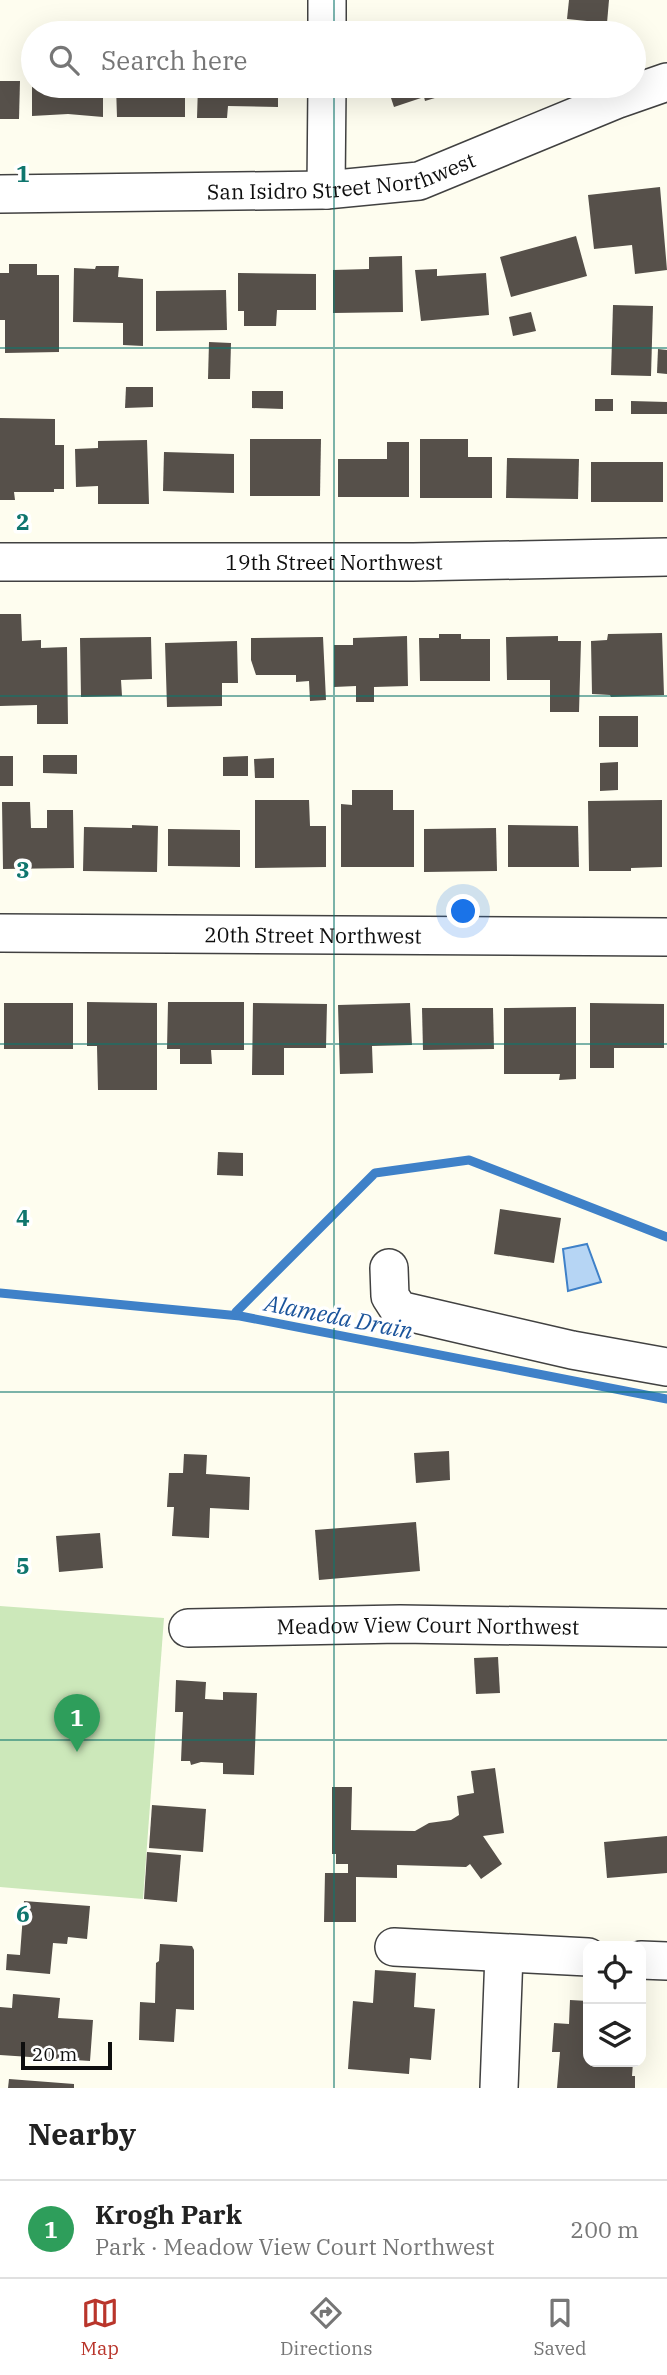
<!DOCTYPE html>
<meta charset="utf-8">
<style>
body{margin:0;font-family:"IBM Plex Serif",serif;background:#f2f2f2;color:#222}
.controls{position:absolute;right:21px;bottom:21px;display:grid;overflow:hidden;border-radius:14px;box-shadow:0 7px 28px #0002}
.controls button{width:63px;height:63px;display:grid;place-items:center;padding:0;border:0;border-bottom:2px solid #e0e0e0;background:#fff;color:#222;font:35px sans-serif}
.scale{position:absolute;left:21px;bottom:18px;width:91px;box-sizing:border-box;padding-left:7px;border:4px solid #0e0e0e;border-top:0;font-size:19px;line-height:24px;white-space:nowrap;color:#0e0e0e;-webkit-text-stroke:5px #fff;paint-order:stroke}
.you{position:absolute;left:464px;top:912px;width:24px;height:24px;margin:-18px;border:5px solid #fff;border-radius:50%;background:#1a73e8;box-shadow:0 0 0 10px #1a73e833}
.badge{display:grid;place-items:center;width:46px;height:46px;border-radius:50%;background:#b9352b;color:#fff;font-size:23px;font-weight:700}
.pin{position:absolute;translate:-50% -58px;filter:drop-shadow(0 2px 4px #0008)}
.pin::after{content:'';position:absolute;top:37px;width:24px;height:21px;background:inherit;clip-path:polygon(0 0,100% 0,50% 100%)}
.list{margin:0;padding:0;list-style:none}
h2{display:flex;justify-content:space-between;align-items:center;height:91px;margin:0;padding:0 28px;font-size:30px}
h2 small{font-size:23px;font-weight:400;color:#767676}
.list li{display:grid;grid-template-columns:46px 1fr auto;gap:21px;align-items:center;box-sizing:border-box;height:98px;padding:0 28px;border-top:2px solid #e0e0e0}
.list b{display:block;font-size:26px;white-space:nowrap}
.list p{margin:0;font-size:23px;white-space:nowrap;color:#767676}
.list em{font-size:23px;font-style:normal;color:#767676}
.icon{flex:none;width:38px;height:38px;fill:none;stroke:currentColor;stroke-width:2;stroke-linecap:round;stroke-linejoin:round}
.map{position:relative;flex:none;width:667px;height:2088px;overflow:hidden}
.search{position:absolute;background:#fff;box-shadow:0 7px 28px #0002;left:21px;right:21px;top:21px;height:77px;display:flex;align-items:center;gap:18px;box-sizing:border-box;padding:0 24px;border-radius:38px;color:#767676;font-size:26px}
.sheet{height:189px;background:#fff}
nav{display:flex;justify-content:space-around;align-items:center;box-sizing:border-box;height:98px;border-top:2px solid #e0e0e0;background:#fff;font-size:19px;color:#767676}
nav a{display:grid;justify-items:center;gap:4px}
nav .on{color:#b9352b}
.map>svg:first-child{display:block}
</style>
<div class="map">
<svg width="667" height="2088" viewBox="0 0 667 2088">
<rect width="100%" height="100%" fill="#fefdef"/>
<polygon fill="#cce8ba" points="0,1606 164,1618 143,1899 0,1887"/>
<polygon fill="#b6d5f4" stroke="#3f81c8" stroke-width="2" points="587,1244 601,1282 568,1291 563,1249"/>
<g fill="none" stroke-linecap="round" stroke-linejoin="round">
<g stroke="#3f81c8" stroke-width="9">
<polyline points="0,1293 240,1316 667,1399"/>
<polyline points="236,1312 375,1173 469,1160 667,1237"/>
</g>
</g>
<g fill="#56504a">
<polygon points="569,0 609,0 607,23 567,19"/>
<polygon points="0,81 20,81 19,119 0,119"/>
<polygon points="32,86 103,86 103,117 68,114 32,116"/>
<polygon points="116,86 185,86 185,117 117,117"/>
<polygon points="198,86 278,86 278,107 228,106 227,118 197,118"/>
<polygon points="387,86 456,86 446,90 448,94 425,101 424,97 394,107"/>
<polygon points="660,187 667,270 635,274 632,245 594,249 588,195"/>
<polygon points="576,236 587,276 511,297 500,257"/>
<polygon points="402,256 403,312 333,313 333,270 369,269 369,257"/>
<polygon points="9,264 37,264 37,275 59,275 59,352 5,353 5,320 0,320 0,273 9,273"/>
<polygon points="96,266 119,266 118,277 143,279 143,346 123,345 123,323 73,322 74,268 95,269"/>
<polygon points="437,269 437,276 486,273 489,315 421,321 415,270"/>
<polygon points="238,273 316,274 316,310 277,310 276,326 244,326 244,311 238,311"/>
<polygon points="226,290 227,330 156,331 156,291"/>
<polygon points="613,305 653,306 651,376 611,375"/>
<polygon points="531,312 536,331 513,336 509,317"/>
<polygon points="209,342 231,343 230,379 208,379"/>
<polygon points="658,349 667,350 667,374 657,373"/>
<polygon points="126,387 153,387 153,407 125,408"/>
<polygon points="252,391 283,391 283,409 252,408"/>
<rect x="595" y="399" width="18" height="12"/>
<polygon points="631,401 667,402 667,414 631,414"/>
<polygon points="0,418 55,419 55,445 64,445 64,489 54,489 54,492 14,492 15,500 0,500"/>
<polygon points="250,439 321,439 320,496 250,496"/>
<polygon points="420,439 468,439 468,457 492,457 492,498 420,498"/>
<polygon points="147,440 149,504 98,504 98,486 76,487 75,449 98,448 98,441"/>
<polygon points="387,442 409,442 409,497 338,497 338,459 387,459"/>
<polygon points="164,452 234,454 234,493 163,491"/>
<polygon points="507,458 579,459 578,499 506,498"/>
<rect x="591" y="462" width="72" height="40"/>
<polygon points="0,614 21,614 22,641 41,640 41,648 67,647 68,724 37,724 37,705 0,706"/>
<polygon points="662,633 664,695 611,697 610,695 592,694 591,641 607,640 608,634"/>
<polygon points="439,634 461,634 461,639 490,639 490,681 420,681 419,638 439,638"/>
<polygon points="407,636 408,686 374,687 374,702 356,702 356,686 334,687 334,645 353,645 353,638"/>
<polygon points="558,636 558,641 581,641 579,712 550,712 550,680 507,680 506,637"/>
<polygon points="151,637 152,679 121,680 122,696 81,697 80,638"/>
<polygon points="323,637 326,700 310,701 309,681 296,682 296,675 256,675 251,660 251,638"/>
<polygon points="237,641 238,683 222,683 222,706 167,707 165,643"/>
<rect x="599" y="716" width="39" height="31"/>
<polygon points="43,755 77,755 77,774 43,773"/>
<rect x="0" y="756" width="13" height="30"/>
<polygon points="248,756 248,776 223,776 223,757"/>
<polygon points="274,758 274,778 255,778 254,759"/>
<polygon points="618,762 618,790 600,791 600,763"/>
<polygon points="352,790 393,790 393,810 414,810 414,867 341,867 341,804 352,805"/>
<polygon points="255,800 309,800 310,826 326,826 326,867 255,868"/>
<polygon points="662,800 662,867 631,868 631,871 589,871 588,801"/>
<polygon points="2,802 30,802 31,828 47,828 47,810 73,810 74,868 3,869"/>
<polygon points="132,825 158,826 157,872 83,871 84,827 132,828"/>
<polygon points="508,825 578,826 579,867 508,867"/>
<polygon points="496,828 497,871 424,872 424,829"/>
<polygon points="168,829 240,830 240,867 168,866"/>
<polygon points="87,1002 157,1003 157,1090 98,1090 97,1046 87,1046"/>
<polygon points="168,1002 244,1002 244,1050 211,1050 212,1064 180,1064 180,1049 167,1049"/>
<rect x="4" y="1003" width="69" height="46"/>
<polygon points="253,1003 327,1004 326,1048 284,1048 284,1075 252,1075"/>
<polygon points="410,1003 412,1045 372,1046 373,1073 340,1074 338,1005"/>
<polygon points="590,1003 664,1004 664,1048 614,1048 614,1068 590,1068"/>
<polygon points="576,1007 576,1079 559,1080 560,1074 504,1074 504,1008"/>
<polygon points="422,1008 493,1008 494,1049 423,1050"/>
<polygon points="218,1152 243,1153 243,1176 217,1175"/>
<polygon points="500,1209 561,1218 554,1263 494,1254"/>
<polygon points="449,1451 450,1480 416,1483 414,1453"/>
<polygon points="184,1454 207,1455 206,1474 250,1477 249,1510 210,1508 209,1538 172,1536 174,1507 167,1507 169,1473 183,1473"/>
<polygon points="416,1522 420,1571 319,1580 315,1530"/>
<polygon points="100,1533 103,1568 59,1572 56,1536"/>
<polygon points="498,1657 500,1693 476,1694 474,1658"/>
<polygon points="176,1680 206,1682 205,1699 223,1700 223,1692 257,1693 254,1775 223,1774 223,1763 201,1762 191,1765 190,1761 181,1761 183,1712 175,1712"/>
<polygon points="495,1768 504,1833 483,1836 502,1864 481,1879 470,1864 466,1867 397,1865 397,1878 356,1877 356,1922 324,1922 325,1873 348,1873 348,1864 336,1864 336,1854 332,1854 332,1787 352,1787 351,1830 415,1831 429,1823 451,1820 459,1815 457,1796 474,1793 471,1771"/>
<polygon points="152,1805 206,1809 203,1852 149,1848"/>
<polygon points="667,1836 667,1873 607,1878 604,1842"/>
<polygon points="147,1852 181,1855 177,1902 144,1899"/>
<polygon points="24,1901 90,1906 87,1939 68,1937 67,1944 53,1943 50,1974 6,1970 7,1954 20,1955"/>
<polygon points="160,1944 192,1946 194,1950 194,2010 176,2009 174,2042 139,2040 140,2002 155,2003 156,1963 159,1961"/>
<polygon points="375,1970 416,1973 414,2007 435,2009 431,2060 410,2058 409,2074 348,2069 353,2001 373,2003"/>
<polygon points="13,1994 60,1998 58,2018 93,2020 90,2061 0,2055 0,2007 12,2008"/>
<polygon points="570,2000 588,2001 588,2062 633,2062 632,2076 635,2076 635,2088 557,2088 560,2052 552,2052 554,2023 569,2024"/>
<polygon points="9,2079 74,2084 74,2088 8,2088"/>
</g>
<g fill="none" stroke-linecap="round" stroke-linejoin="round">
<g stroke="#414141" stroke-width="40">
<g id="minor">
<polyline points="327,33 327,0"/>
<polyline points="326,190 327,86"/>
<path id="s1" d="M 0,194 L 326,190 L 419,181 L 618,99 L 667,82"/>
<path id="s2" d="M 0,562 L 413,562 L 667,557"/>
<path id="s3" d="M 0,933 L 667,937"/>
<polyline points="389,1268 390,1296 399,1310 572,1350 667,1367"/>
<path id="s4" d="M 188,1628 L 400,1624 L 667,1628"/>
<polyline points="394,1947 588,1957"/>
<polyline points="641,1960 667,1961"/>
<polyline points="499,2088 504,1954"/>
</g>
</g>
<use href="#minor" stroke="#fff" stroke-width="37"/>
</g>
<path fill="none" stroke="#0f766e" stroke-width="2" stroke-opacity="0.55" d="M 334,0 L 334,33M 334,86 L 334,2088M 0,348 L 667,348M 0,696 L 667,696M 0,1044 L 667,1044M 0,1392 L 667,1392M 0,1740 L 667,1740"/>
<g text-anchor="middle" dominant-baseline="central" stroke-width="7" stroke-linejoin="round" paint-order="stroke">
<g font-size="21" fill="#0e0e0e" stroke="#fff">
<text stroke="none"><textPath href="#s1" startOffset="343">San Isidro Street Northwest</textPath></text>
<text stroke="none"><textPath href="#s2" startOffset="334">19th Street Northwest</textPath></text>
<text stroke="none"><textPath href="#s3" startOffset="313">20th Street Northwest</textPath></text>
<text stroke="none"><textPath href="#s4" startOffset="240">Meadow View Court Northwest</textPath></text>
</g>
<g font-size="23" font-style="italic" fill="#1b549b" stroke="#fff">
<text transform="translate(339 1316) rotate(11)">Alameda Drain</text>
</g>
</g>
<g font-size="23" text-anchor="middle" font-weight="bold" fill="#0f766e" stroke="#fff" stroke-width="7" stroke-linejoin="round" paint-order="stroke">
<text x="23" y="182">1</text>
<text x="23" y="530">2</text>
<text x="23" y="878">3</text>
<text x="23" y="1226">4</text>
<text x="23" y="1574">5</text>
<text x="23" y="1922">6</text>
</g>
</svg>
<div class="controls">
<button><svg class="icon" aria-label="locate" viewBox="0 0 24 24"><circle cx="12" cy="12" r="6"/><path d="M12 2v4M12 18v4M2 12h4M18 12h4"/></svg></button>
<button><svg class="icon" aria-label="layers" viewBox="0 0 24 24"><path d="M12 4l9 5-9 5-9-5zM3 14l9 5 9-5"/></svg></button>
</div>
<div class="scale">20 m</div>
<div class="you"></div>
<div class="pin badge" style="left:77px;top:1752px;background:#2e9e5b">1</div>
<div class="search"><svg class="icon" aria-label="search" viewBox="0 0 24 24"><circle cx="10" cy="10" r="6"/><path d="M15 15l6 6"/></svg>Search here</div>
</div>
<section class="sheet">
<h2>Nearby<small></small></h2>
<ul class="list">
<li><span class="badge" style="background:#2e9e5b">1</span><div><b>Krogh Park</b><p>Park · Meadow View Court Northwest</p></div><em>200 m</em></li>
</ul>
</section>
<nav>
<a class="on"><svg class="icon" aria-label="map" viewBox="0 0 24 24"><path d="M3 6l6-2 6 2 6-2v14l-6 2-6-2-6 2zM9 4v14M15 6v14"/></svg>Map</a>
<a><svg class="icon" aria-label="directions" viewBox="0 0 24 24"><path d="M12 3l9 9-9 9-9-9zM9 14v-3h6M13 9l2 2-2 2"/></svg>Directions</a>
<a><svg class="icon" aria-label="saved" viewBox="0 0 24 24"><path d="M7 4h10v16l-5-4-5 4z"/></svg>Saved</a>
</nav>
